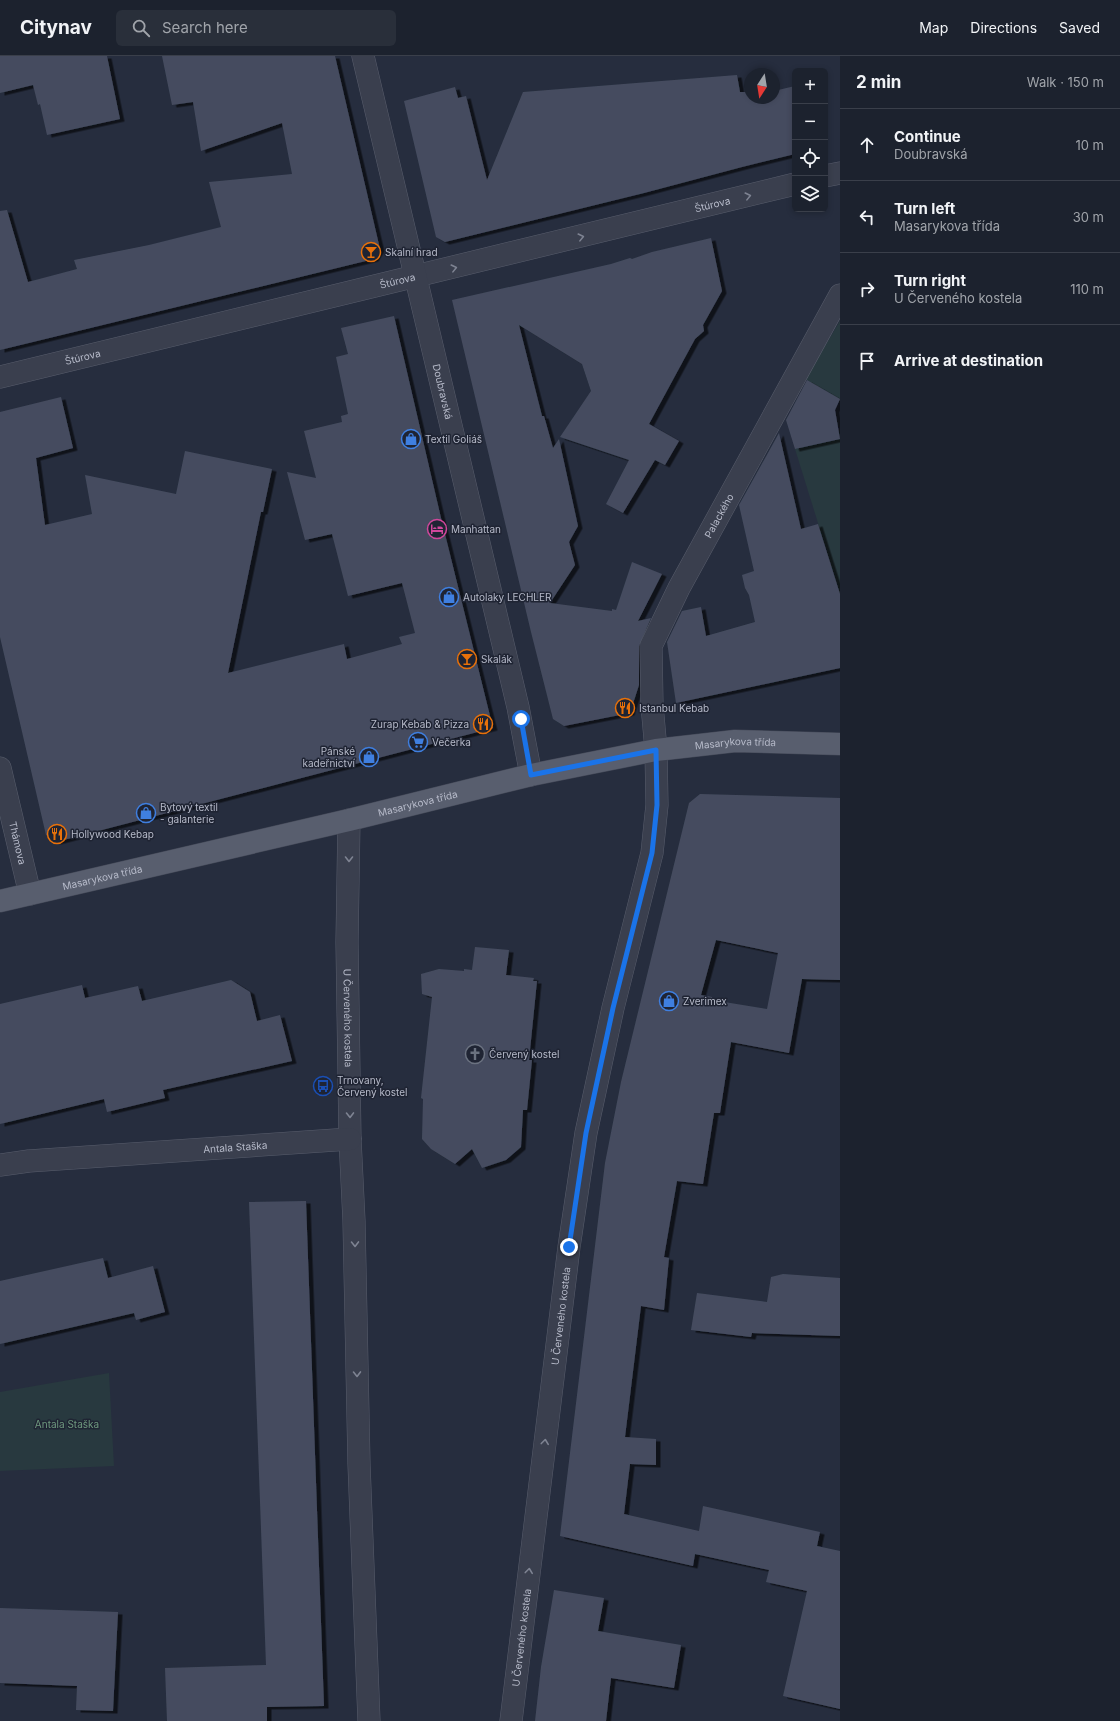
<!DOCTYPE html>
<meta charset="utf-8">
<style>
body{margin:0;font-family:Inter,sans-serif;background:#292f3a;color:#f1f3f6}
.controls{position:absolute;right:12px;top:12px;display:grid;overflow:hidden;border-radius:6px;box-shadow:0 2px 6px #0003}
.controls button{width:36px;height:36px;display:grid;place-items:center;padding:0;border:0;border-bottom:1px solid #3a3f4a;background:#1c222e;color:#f1f3f6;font:20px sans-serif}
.compass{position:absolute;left:744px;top:12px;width:36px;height:36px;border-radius:50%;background:#1c222e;box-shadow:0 2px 6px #0003;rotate:192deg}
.stop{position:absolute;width:12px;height:12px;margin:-9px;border:3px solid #1a73e8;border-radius:50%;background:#fff}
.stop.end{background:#1a73e8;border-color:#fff;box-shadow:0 1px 4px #0008}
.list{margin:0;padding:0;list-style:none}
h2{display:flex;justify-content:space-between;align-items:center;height:52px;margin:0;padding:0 16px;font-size:17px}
h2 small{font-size:13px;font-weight:400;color:#a0a4aa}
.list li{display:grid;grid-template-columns:26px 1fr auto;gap:12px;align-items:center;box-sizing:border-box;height:72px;padding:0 16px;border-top:1px solid #3a3f4a}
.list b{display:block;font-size:15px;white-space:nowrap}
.list p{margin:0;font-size:13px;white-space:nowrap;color:#a0a4aa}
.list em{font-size:13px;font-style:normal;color:#a0a4aa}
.icon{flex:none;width:22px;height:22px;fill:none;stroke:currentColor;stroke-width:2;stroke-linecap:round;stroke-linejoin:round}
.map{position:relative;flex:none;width:840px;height:1665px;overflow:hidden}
header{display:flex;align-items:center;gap:24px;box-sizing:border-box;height:56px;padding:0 20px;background:#1c222e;border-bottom:1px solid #3a3f4a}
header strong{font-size:19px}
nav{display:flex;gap:22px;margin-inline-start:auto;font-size:14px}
.search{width:280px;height:36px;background:#292f3a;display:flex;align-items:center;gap:10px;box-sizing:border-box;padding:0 14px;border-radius:6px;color:#a0a4aa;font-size:15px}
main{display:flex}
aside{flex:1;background:#1c222e}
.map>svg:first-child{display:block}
</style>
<header>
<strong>Citynav</strong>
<div class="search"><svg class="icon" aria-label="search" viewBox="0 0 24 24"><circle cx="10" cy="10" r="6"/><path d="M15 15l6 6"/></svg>Search here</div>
<nav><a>Map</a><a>Directions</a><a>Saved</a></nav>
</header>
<main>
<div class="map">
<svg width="840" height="1665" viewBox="0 0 840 1665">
<defs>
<filter id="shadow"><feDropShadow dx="4.5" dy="2.5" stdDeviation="0" flood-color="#0009"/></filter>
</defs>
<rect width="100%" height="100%" fill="#262d3e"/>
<g fill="#28393f">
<polygon points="840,265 840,343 805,323"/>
<polygon points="840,383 840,538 795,393"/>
<polygon points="109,1317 114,1410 0,1415 0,1336"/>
</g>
<g fill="#454c5f" fill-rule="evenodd" filter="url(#shadow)">
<polygon points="0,0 107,0 120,63 47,79 40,48 38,49 33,29 0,37"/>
<polygon points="162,0 335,0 380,193 374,203 0,294 0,155 7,154 28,226 77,213 74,204 149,189 221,171 209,126 292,118 282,67 201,95 193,46 172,49"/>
<polygon points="737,19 740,36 747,36 750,42 774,42 774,35 795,30 795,98 742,111 644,137 445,186 436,181 404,45 455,31 458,42 466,40 487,124 523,36"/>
<polygon points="711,182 722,235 703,269 704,275 695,283 649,368 679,385 665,409 655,404 623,457 606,448 629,404 560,381 591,335 582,308 519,269 542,360 544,360 553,392 559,383 578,470 569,486 575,509 550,547 612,555 612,553 616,554 632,506 662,518 638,565 651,562 639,590 639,629 630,657 564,670 553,663 531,576 452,244 611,208 630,202 632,203 652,196"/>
<polygon points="394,260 441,462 493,672 56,786 46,779 0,581 0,356 61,341 73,392 36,402 45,469 92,458 85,419 176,438 185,395 272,413 263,456 261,456 228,617 344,588 347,603 402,588 399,581 415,577 402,527 348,540 332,478 305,484 287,416 316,422 304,375 342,366 341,360 348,358 336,301 348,298 341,272"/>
<polygon points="807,324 840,343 835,354 840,383 795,393 786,364"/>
<polygon points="779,377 801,473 818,468 840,538 840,612 676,647 667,586 682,555 701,551 706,580 755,566 749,539 745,532 742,519 754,515 739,449"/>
<path d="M 700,738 L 840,742 L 840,924 L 802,923 L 789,997 L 731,986 L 720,1057 L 714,1057 L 703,1128 L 677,1125 L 664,1201 L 669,1202 L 664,1254 L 641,1250 L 625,1381 L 656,1383 L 656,1409 L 630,1408 L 624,1458 L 699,1475 L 703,1450 L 820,1476 L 817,1490 L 840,1495 L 840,1653 L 783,1640 L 807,1535 L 766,1526 L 769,1514 L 695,1498 L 693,1510 L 560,1480 L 605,1107 L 621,1026 L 689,747 ZM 716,884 L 778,897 L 767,953 L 712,944 L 712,941 L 701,939 Z"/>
<polygon points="475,891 509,894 506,919 534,922 533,925 537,925 529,1004 532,1004 527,1054 523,1054 521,1091 506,1104 482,1112 472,1093 455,1108 431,1093 422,1083 423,1043 421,1042 432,941 422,938 421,918 439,913 464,915 464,913 472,914"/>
<polygon points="231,924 250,936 257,965 280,959 292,1005 163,1034 165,1042 107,1056 104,1043 0,1068 0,948 82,929 85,942 138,930 142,945"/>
<polygon points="306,1145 324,1650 267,1651 267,1665 167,1665 165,1612 266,1609 249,1146"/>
<polygon points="103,1202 108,1222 153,1210 165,1256 136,1264 134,1257 0,1288 0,1225"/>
<polygon points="783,1218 840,1222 840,1280 752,1277 751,1281 691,1274 697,1237 767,1246 771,1221"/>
<polygon points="554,1534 604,1542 598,1575 681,1589 674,1632 611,1622 606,1665 535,1665 541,1611"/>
<polygon points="0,1552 118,1556 113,1655 76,1654 77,1630 0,1627"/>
</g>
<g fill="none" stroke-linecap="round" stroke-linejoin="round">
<g stroke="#585d6c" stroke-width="23">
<g id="minor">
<polyline points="825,120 840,117"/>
<path id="s1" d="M 0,321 C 265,256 530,193 795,128"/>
<path id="s2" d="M 0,712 L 30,838"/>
<path id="s3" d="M 349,764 L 347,886 L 350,1083 L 354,1165 L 359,1408 L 369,1665"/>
<path id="s4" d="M 0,1109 L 29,1105 L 350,1083"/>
<path id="s5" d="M 511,1665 L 569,1191 L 586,1077 L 613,952 L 652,797 L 657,749 L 656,694 L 652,649 L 651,590 L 679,532 L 840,239"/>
</g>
</g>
<g stroke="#585d6c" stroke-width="23">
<g id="tertiary">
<path id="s6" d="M 363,0 L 518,651 L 531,719"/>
</g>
</g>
<g stroke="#434857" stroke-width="23">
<g id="primary">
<path id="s7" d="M 0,845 L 349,764 L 531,719 L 656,694 L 735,685 L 840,688"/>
</g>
</g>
<use href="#minor" stroke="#3a3f4e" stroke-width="22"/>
<use href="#tertiary" stroke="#3a3f4e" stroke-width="22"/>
<use href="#primary" stroke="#585e6e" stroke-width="22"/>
</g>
<defs><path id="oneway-chevron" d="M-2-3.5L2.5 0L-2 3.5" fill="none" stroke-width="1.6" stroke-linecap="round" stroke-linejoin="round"/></defs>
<g stroke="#7e8392">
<use href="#oneway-chevron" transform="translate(748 140) rotate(-14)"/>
<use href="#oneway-chevron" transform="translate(581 181) rotate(-14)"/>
<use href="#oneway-chevron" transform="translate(454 212) rotate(-14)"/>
<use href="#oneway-chevron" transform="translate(349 803) rotate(90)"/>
<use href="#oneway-chevron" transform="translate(350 1059) rotate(89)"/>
<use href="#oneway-chevron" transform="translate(355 1188) rotate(89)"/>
<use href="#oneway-chevron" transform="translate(357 1318) rotate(89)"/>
<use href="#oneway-chevron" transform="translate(545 1386) rotate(-83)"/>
<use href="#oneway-chevron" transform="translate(529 1515) rotate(-83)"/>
</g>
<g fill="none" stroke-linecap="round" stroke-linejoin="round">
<polyline stroke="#1a73e8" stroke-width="5" points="521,663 531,719 656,694 657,749 652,797 613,952 586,1077 569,1191"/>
</g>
<defs>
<g id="bar-ring" transform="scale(1)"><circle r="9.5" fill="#1f2433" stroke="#e8710a" stroke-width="1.5"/><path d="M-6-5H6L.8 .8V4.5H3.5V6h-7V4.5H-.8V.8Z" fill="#e8710a"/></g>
<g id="shop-ring" transform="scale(1)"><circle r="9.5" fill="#1f2433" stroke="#3f7fe0" stroke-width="1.5"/><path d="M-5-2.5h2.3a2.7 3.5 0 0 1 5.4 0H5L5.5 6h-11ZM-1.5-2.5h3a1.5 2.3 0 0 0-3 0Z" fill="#3f7fe0"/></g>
<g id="hotel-ring" transform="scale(1)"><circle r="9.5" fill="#1f2433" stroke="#d1479c" stroke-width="1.5"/><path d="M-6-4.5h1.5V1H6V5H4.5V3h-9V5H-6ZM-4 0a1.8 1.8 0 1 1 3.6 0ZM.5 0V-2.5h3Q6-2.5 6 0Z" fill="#d1479c"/></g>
<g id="restaurant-ring" transform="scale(1)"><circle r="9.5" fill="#1f2433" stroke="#e8710a" stroke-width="1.5"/><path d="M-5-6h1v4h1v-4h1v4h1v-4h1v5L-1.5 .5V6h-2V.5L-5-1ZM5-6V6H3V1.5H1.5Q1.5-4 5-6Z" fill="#e8710a"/></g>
<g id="supermarket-ring" transform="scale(1)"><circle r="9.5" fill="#1f2433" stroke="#3f7fe0" stroke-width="1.5"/><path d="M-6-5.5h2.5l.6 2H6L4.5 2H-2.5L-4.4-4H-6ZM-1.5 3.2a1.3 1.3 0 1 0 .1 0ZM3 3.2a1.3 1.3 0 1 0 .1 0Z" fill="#3f7fe0"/></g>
<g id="church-ring" transform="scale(1)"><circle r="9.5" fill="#1f2433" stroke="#6b7280" stroke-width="1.5"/><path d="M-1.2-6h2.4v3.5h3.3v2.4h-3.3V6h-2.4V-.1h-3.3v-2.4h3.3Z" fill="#6b7280"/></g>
<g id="bus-ring" transform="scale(1)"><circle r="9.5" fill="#1f2433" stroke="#1a4fb4" stroke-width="1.5"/><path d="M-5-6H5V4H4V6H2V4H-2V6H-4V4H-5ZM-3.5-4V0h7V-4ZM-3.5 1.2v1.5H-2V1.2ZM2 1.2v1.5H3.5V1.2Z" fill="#1a4fb4"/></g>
</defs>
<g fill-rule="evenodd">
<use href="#bar-ring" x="371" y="196"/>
<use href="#shop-ring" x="411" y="383"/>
<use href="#hotel-ring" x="437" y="473"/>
<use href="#shop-ring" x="449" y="541"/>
<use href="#bar-ring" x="467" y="603"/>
<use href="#restaurant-ring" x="625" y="652"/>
<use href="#restaurant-ring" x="483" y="668"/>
<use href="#supermarket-ring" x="418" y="686"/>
<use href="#shop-ring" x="369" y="701"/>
<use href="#shop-ring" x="146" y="757"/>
<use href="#restaurant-ring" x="57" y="778"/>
<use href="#shop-ring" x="669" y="945"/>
<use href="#church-ring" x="475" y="998"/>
<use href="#bus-ring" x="323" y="1030"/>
</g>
<g text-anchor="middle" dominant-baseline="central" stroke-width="3" stroke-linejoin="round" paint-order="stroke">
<g font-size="10" fill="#b6bac9" stroke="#1f2433">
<text stroke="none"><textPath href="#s1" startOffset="733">Štúrova</textPath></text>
<text stroke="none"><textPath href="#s1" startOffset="409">Štúrova</textPath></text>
<text stroke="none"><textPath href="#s1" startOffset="85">Štúrova</textPath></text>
<text stroke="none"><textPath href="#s6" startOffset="345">Doubravská</textPath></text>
<text stroke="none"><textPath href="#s5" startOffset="1235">Palackého</textPath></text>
<text stroke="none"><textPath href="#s7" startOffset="753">Masarykova třída</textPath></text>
<text stroke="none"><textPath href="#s7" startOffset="429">Masarykova třída</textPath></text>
<text stroke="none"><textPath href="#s2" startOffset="77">Thámova</textPath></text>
<text stroke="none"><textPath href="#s7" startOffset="105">Masarykova třída</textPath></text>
<text stroke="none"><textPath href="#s3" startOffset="198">U Červeného kostela</textPath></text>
<text stroke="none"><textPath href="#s4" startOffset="236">Antala Staška</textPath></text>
<text stroke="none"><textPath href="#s5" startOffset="408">U Červeného kostela</textPath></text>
<text stroke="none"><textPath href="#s5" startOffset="84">U Červeného kostela</textPath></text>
</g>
<g font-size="10" fill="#b6bac9" stroke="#1f2433" text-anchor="start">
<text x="385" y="196">Skalní hrad</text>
<text x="425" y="383">Textil Goliáš</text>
<text x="451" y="473">Manhattan</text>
<text x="463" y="541">Autolaky LECHLER</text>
<text x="481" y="603">Skalák</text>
<text x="639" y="652">Istanbul Kebab</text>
<text x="469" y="668" text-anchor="end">Zurap Kebab &amp; Pizza</text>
<text x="432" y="686">Večerka</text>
<text x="355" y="695" text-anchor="end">Pánské<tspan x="355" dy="12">kadeřnictví</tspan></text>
<text x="160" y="751">Bytový textil<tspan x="160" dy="12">- galanterie</tspan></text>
<text x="71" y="778">Hollywood Kebap</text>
<text x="683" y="945">Zverimex</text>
<text x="489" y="998">Červený kostel</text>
<text x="337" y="1024">Trnovany,<tspan x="337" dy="12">Červený kostel</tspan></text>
</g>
<g font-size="10" fill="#6e987e" stroke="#1f2433">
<text x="67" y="1368">Antala Staška</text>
</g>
</g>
</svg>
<div class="controls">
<button>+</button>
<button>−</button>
<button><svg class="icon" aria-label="locate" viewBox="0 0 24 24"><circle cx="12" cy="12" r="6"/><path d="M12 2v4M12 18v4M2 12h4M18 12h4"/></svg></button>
<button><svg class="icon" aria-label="layers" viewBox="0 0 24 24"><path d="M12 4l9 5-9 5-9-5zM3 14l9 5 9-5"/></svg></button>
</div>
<svg class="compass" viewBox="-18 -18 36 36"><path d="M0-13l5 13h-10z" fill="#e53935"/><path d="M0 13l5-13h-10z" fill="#a0a4aa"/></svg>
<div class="stop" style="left:521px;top:663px"></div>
<div class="stop end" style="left:569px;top:1191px"></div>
</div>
<aside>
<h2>2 min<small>Walk · 150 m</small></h2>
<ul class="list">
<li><svg class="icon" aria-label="ahead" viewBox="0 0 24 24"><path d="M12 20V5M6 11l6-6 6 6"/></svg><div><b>Continue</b><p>Doubravská</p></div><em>10 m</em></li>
<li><svg class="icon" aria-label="left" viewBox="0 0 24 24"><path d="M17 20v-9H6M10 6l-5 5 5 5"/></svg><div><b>Turn left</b><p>Masarykova třída</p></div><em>30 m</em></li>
<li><svg class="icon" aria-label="right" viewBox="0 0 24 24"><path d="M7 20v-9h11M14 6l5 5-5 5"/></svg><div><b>Turn right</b><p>U Červeného kostela</p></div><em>110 m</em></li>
<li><svg class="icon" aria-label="arrive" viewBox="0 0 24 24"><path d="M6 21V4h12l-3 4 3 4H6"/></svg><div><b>Arrive at destination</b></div></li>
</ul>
</aside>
</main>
